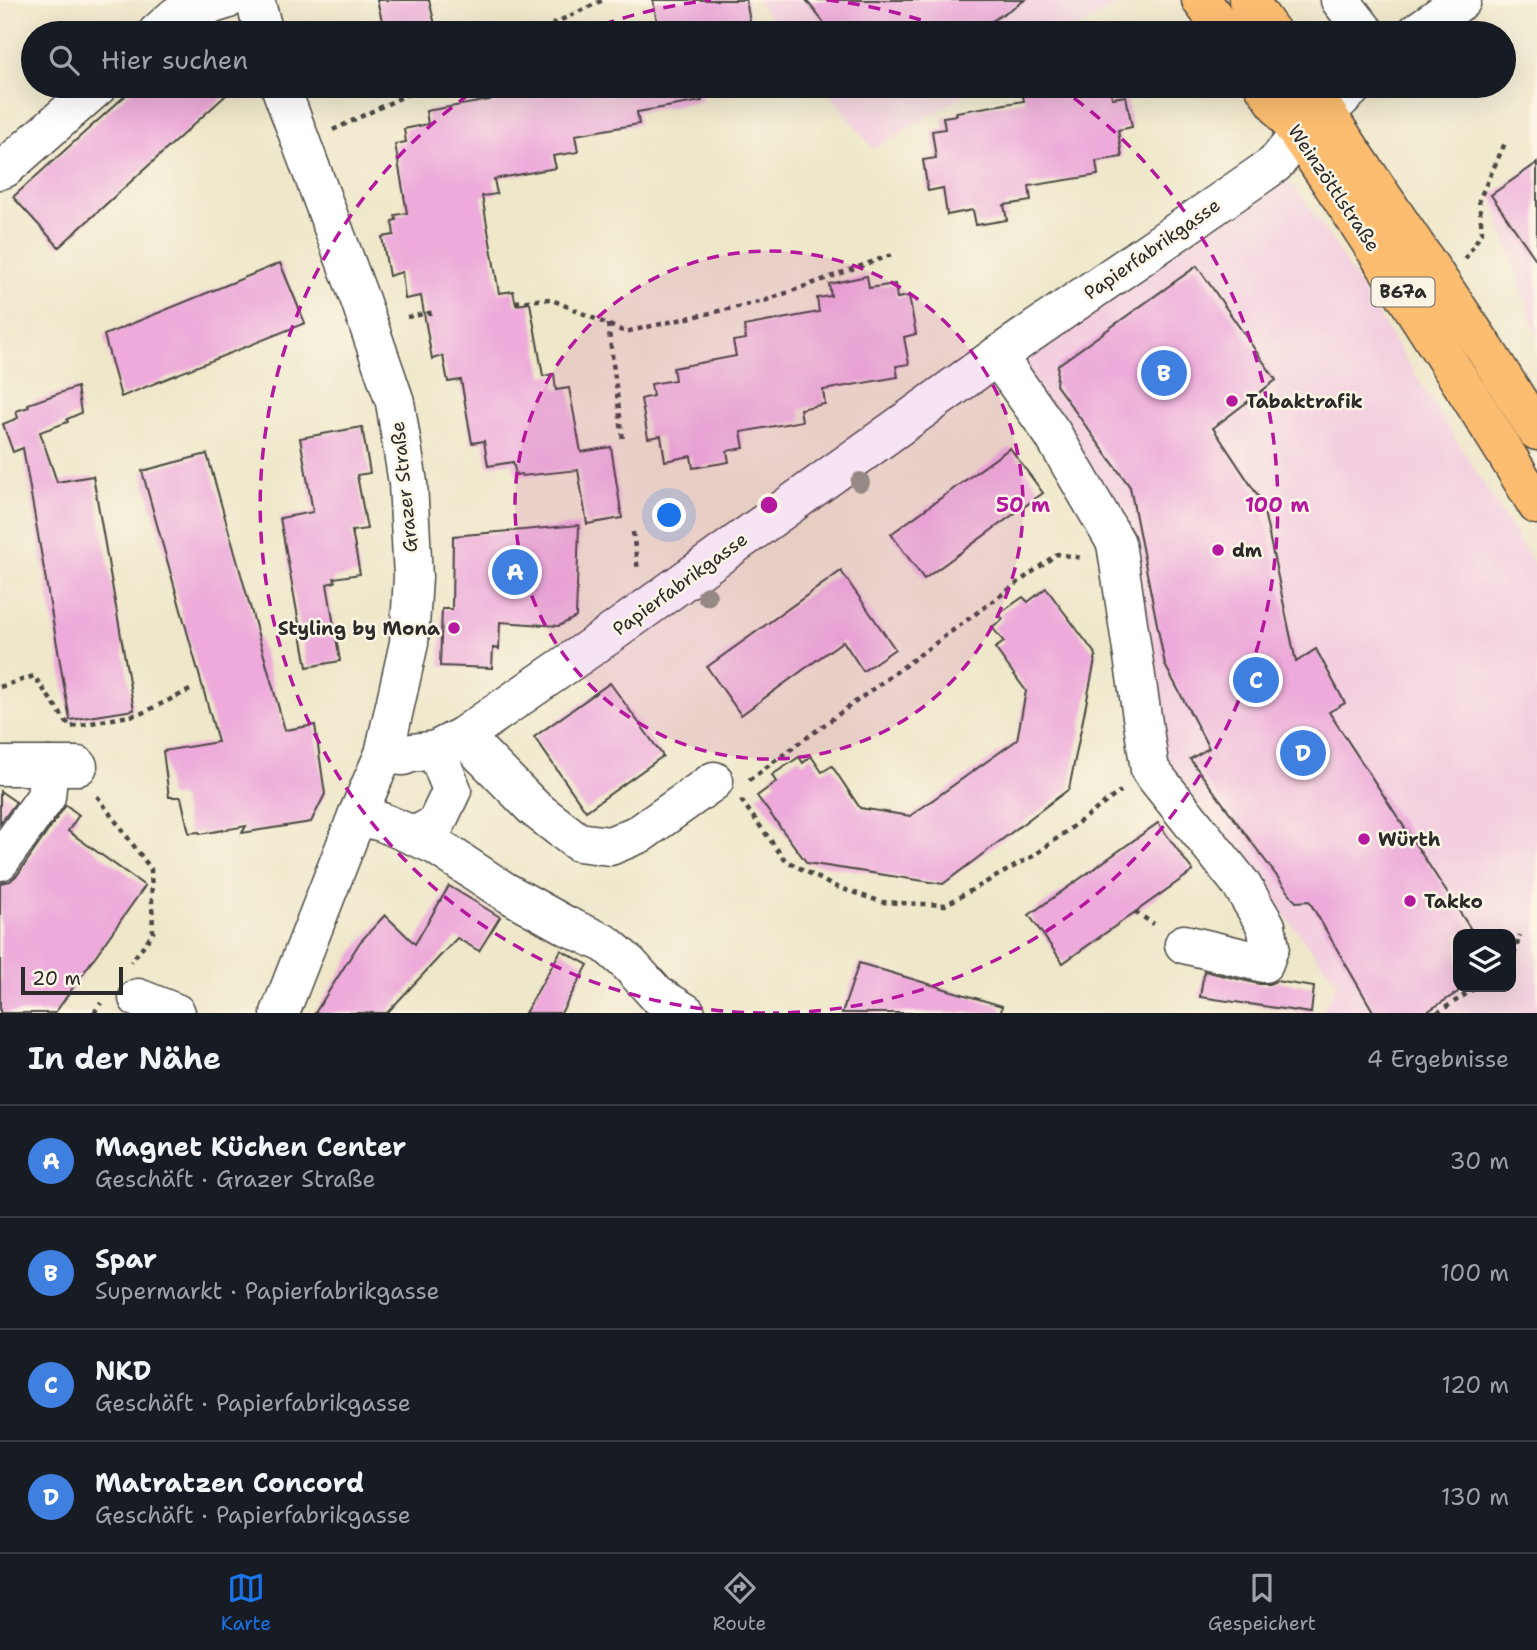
<!DOCTYPE html>
<html lang="de">
<meta charset="utf-8">
<style>
body{margin:0;font-family:"Shantell Sans",sans-serif;background:#20242c;color:#f1f3f6}
.controls{position:absolute;right:21px;bottom:21px;display:grid;overflow:hidden;border-radius:14px;box-shadow:0 7px 28px #0002}
.controls button{width:63px;height:63px;display:grid;place-items:center;padding:0;border:0;border-bottom:2px solid #363941;background:#171b24;color:#f1f3f6;font:35px sans-serif}
.scale{position:absolute;left:21px;bottom:18px;width:102px;box-sizing:border-box;padding-left:7px;border:4px solid #2b2b2b;border-top:0;font-size:19px;line-height:24px;white-space:nowrap;color:#2b2b2b;-webkit-text-stroke:5px #fcf5e5;paint-order:stroke}
.you{position:absolute;left:670px;top:516px;width:24px;height:24px;margin:-18px;border:5px solid #fff;border-radius:50%;background:#1a73e8;box-shadow:0 0 0 10px #1a73e833}
.badge{display:grid;place-items:center;width:46px;height:46px;border-radius:50%;background:#1a73e8;color:#fff;font-size:23px;font-weight:700}
.pin{position:absolute;translate:-50% -50%;border:4px solid #fff;box-shadow:0 2px 7px #0006}
.list{margin:0;padding:0;list-style:none}
h2{display:flex;justify-content:space-between;align-items:center;height:91px;margin:0;padding:0 28px;font-size:30px}
h2 small{font-size:23px;font-weight:400;color:#9ea1a6}
.list li{display:grid;grid-template-columns:46px 1fr auto;gap:21px;align-items:center;box-sizing:border-box;height:112px;padding:0 28px;border-top:2px solid #363941}
.list b{display:block;font-size:26px;white-space:nowrap}
.list p{margin:0;font-size:23px;white-space:nowrap;color:#9ea1a6}
.list em{font-size:23px;font-style:normal;color:#9ea1a6}
.icon{flex:none;width:38px;height:38px;fill:none;stroke:currentColor;stroke-width:2;stroke-linecap:round;stroke-linejoin:round}
.map{position:relative;flex:none;width:1537px;height:1013px;overflow:hidden}
.search{position:absolute;background:#171b24;box-shadow:0 7px 28px #0002;left:21px;right:21px;top:21px;height:77px;display:flex;align-items:center;gap:18px;box-sizing:border-box;padding:0 24px;border-radius:38px;color:#9ea1a6;font-size:26px}
.sheet{height:539px;background:#171b24}
nav{display:flex;justify-content:space-around;align-items:center;box-sizing:border-box;height:98px;border-top:2px solid #363941;background:#171b24;font-size:19px;color:#9ea1a6}
nav a{display:grid;justify-items:center;gap:4px}
nav .on{color:#1a73e8}
.map>svg:first-child{display:block}
</style>
<div class="map">
<svg width="1537" height="1013" viewBox="0 0 1537 1013">
<rect width="100%" height="100%" fill="#fcf5e5"/>
<filter id="ink" filterUnits="userSpaceOnUse"><feTurbulence type="fractalNoise" baseFrequency=".0143" numOctaves="2"/><feDisplacementMap in="SourceGraphic" scale="14" xChannelSelector="R" yChannelSelector="G"/><feConvolveMatrix kernelMatrix="1 2 1 2 8 2 1 2 1" color-interpolation-filters="sRGB"/></filter>
<filter id="wash" filterUnits="userSpaceOnUse"><feTurbulence type="fractalNoise" baseFrequency=".00686" numOctaves="4" result="noise"/><feDisplacementMap in="SourceGraphic" scale="28" xChannelSelector="R" yChannelSelector="G"/><feGaussianBlur stdDeviation="1.57" result="paint"/><feColorMatrix in="noise" values="0 0 0 0 0 0 0 0 0 0 0 0 0 0 0 0 0 1.4 0 .05"/><feComposite in="paint" operator="in"/></filter>
<g filter="url(#wash)">
<rect width="100%" height="100%" fill="#eee7c9"/>
<g fill="#f3cfe0" fill-rule="evenodd">
<polygon points="756,0 1125,0 1069,33 783,33"/>
<polygon points="824,86 980,86 873,149"/>
<polygon points="1537,163 1537,338 1491,195"/>
<path d="M 1275,164 L 1315,214 L 1537,569 L 1537,1013 L 1321,1013 L 1337,982 L 1184,788 L 1150,770 L 1116,543 L 997,356 ZM 1458,934 L 1511,934 L 1511,987 L 1458,987 Z"/>
</g>
<g id="blocks">
<g fill="#edaada">
<polygon points="377,0 429,0 437,33 385,33"/>
<polygon points="653,0 746,0 752,33 659,33"/>
<polygon points="806,0 1025,0 973,33 832,33"/>
<polygon points="136,86 236,86 59,247 13,197"/>
<polygon points="487,86 701,86 702,101 637,112 639,124 575,135 578,152 553,156 556,168 494,179 497,194 482,196 499,293 513,291 516,305 530,303 543,376 554,374 556,390 569,388 581,452 611,447 622,518 587,524 578,470 522,476 522,474 516,475 513,462 488,466 484,441 472,443 461,380 448,382 443,356 432,359 421,296 405,299 402,272 389,276 382,237 394,235 392,221 396,220 395,215 407,213 395,144 406,142 404,129 428,124 426,111 490,100"/>
<polygon points="1021,86 1110,86 1112,98 1126,96 1132,127 1118,130 1122,157 1096,161 1098,175 1029,186 1031,201 1004,205 1007,220 976,225 973,210 947,215 943,188 928,191 923,160 936,158 932,131 945,129 943,117 957,115 956,112 1024,101"/>
<polygon points="1537,163 1537,261 1491,195"/>
<polygon points="280,263 305,323 121,397 104,335"/>
<polygon points="1197,266 1276,380 1213,428 1262,502 1296,662 1316,649 1345,703 1329,712 1474,934 1458,934 1458,992 1425,1013 1374,1013 1309,901 1296,902 1190,759 1209,748 1165,665 1130,487 1056,385 1058,365"/>
<polygon points="867,276 869,288 895,284 897,298 909,296 916,334 904,337 909,364 896,366 898,377 823,390 825,404 800,409 802,421 741,432 744,448 727,451 729,462 693,468 691,456 665,461 661,436 648,438 641,399 653,396 651,384 675,380 673,368 736,356 733,341 746,339 744,326 819,312 817,298 831,296 829,284"/>
<polygon points="77,387 81,413 67,419 68,422 40,432 57,482 93,476 134,710 70,720 23,448 13,452 3,424 18,418 16,411 29,407 28,404"/>
<polygon points="362,427 370,473 357,475 367,529 352,531 360,574 334,578 335,582 327,584 340,661 307,667 280,518 313,512 300,438"/>
<polygon points="1010,448 1043,493 924,579 891,534"/>
<polygon points="207,454 285,730 315,725 325,794 311,822 242,833 246,826 201,834 199,832 189,833 181,797 169,797 163,751 218,742 142,471"/>
<polygon points="579,525 576,617 559,626 500,622 499,649 493,648 492,668 440,666 442,609 452,609 453,536"/>
<polygon points="841,571 895,649 863,671 843,641 741,715 707,667"/>
<polygon points="1046,588 1096,655 1069,789 943,884 807,863 757,796 776,782 772,775 799,757 803,763 811,756 822,772 832,766 860,808 910,816 1017,740 1026,691 995,648 1004,642 992,627 1003,619 999,614 1023,597 1028,602"/>
<polygon points="610,683 663,756 586,811 534,737"/>
<polygon points="0,791 16,802 0,824"/>
<polygon points="66,805 79,815 68,831 145,886 55,1013 0,1013 0,883 10,881 18,874"/>
<polygon points="1158,823 1193,871 1063,963 1029,915"/>
<polygon points="449,886 500,917 479,951 457,938 387,1013 315,1013 360,942 385,915 415,944"/>
<polygon points="561,950 588,965 561,1013 525,1013"/>
<polygon points="859,963 1002,1006 1001,1013 842,1013"/>
<polygon points="1204,971 1259,984 1269,984 1276,981 1314,987 1311,1013 1200,997"/>
</g>
</g>
</g>
<g filter="url(#ink)">
<use href="#blocks" fill-opacity="0" stroke="#484743" stroke-width="2"/>
<g fill="none" stroke-linecap="round" stroke-linejoin="round">
<g stroke="#484743" stroke-width="41">
<g id="minor">
<polyline points="255,0 264,33"/>
<polyline points="1340,0 1366,33"/>
<polyline points="157,33 176,16 226,0"/>
<polyline points="1416,33 1462,0"/>
<polyline points="1326,113 1354,86"/>
<polyline points="0,170 5,168 98,86"/>
<polyline points="997,356 1052,433 1116,543 1150,770 1241,884 1266,926 1270,946 1264,963 1184,944"/>
<polyline points="463,736 534,808 578,842 610,846 641,833 714,781"/>
<polyline points="384,754 403,756 411,753 436,750 463,736 609,635 997,356 1255,178 1275,164 1299,135"/>
<polyline points="0,766 78,766"/>
<polyline points="357,816 382,822 435,845 504,891 565,925 606,944 629,964 657,995 686,1013"/>
<polyline points="415,836 436,824 452,790 436,750"/>
<polyline points="0,861 46,797 49,766"/>
<polyline points="138,998 176,1013"/>
<polyline points="280,1013 357,816 384,754 409,643 413,577 408,483 395,402 360,300 280,86"/>
</g>
</g>
<g stroke="#484743" stroke-width="41">
<g id="major">
<polyline points="1201,0 1226,33"/>
<polyline points="1248,0 1272,33"/>
<path d="M 1264,86 C 1319,162 1370,241 1421,320 C 1460,381 1500,442 1537,505"/>
<polyline points="1308,86 1485,349 1537,431"/>
</g>
</g>
<g stroke="#484743" stroke-width="4.5" stroke-dasharray="5 5" stroke-linecap="butt">
<polyline points="534,33 603,0"/>
<polyline points="333,130 425,86"/>
<polyline points="1465,259 1482,232 1479,200 1506,141"/>
<polyline points="515,302 550,299 625,332 764,301 891,255"/>
<polyline points="407,317 435,312"/>
<polyline points="608,324 623,440"/>
<polyline points="633,532 638,571"/>
<polyline points="0,687 34,676 70,727 140,714 190,690"/>
<polyline points="749,780 1057,554 1082,558"/>
<polyline points="97,796 151,869 153,933 131,962"/>
<polyline points="741,800 785,860 831,885 882,902 945,905 1033,856 1121,791"/>
<polyline points="1135,912 1154,924"/>
<polyline points="1511,965 1520,935"/>
<polyline points="94,1013 101,1003"/>
<polyline points="1437,1013 1477,987"/>
</g>
<use href="#minor" stroke="#fff" stroke-width="38"/>
<use href="#major" stroke="#fcbd6f" stroke-width="38"/>
</g>
<g fill="#929881">
<circle cx="860" cy="482" r="10"/>
<circle cx="707" cy="596" r="10"/>
</g>
</g>
<circle cx="769" cy="505" r="254" fill="#b5179e" fill-opacity=".12"/>
<g fill="none" stroke="#b5179e" stroke-width="3.5" stroke-dasharray="12 9">
<circle cx="769" cy="505" r="254"/>
<path d="M765 1013A508 508 0 0 1 481 86M583 32A508 508 0 0 1 711 0M827 0A508 508 0 0 1 955 32M1057 86A508 508 0 0 1 773 1013"/>
</g>
<g fill="#b5179e" stroke="#fcf5e5" stroke-width="2.5">
<circle cx="1232" cy="401" r="7"/>
<circle cx="1218" cy="550" r="7"/>
<circle cx="454" cy="628" r="7"/>
<circle cx="1364" cy="839" r="7"/>
<circle cx="1410" cy="901" r="7"/>
</g>
<g text-anchor="middle" dominant-baseline="central" stroke-width="5" stroke-linejoin="round" paint-order="stroke">
<rect fill="#fcf5e5" stroke="#6a6863" stroke-width="2" x="1371.5" y="277.5" width="63" height="29" rx="5"/>
<g font-size="18" font-weight="bold" fill="#2b2b2b">
<text x="1403" y="292">B67a</text>
</g>
<g font-size="19" fill="#2b2b2b" stroke="#fcf5e5">
<text transform="translate(1334 188) rotate(56)">Weinzöttlstraße</text>
<text transform="translate(1152 249) rotate(-35)">Papierfabrikgasse</text>
<text transform="translate(404 487) rotate(-96)">Grazer Straße</text>
<text transform="translate(680 584) rotate(-36)">Papierfabrikgasse</text>
</g>
<g font-size="19" font-weight="bold" fill="#2b2b2b" stroke="#fcf5e5" text-anchor="start">
<text x="1246" y="401">Tabaktrafik</text>
<text x="1232" y="550">dm</text>
<text x="440" y="628" text-anchor="end">Styling by Mona</text>
<text x="1378" y="839">Würth</text>
<text x="1424" y="901">Takko</text>
</g>
</g>
<circle cx="769" cy="505" r="10" fill="#b5179e" stroke="#fcf5e5" stroke-width="3.5"/>
<g font-size="21" text-anchor="middle" font-weight="bold" fill="#b5179e" stroke="#fcf5e5" stroke-width="5" stroke-linejoin="round" paint-order="stroke">
<text x="1023" y="512">50 m</text>
<text x="1277" y="512">100 m</text>
</g>
</svg>
<div class="controls">
<button><svg class="icon" aria-label="layers" viewBox="0 0 24 24"><path d="M12 4l9 5-9 5-9-5zM3 14l9 5 9-5"/></svg></button>
</div>
<div class="scale">20 m</div>
<div class="you"></div>
<div class="pin badge" style="left:515px;top:572px;background:#3f7fe0">A</div>
<div class="pin badge" style="left:1164px;top:373px;background:#3f7fe0">B</div>
<div class="pin badge" style="left:1256px;top:680px;background:#3f7fe0">C</div>
<div class="pin badge" style="left:1303px;top:753px;background:#3f7fe0">D</div>
<div class="search"><svg class="icon" aria-label="search" viewBox="0 0 24 24"><circle cx="10" cy="10" r="6"/><path d="M15 15l6 6"/></svg>Hier suchen</div>
</div>
<section class="sheet">
<h2>In der Nähe<small>4 Ergebnisse</small></h2>
<ul class="list">
<li><span class="badge" style="background:#3f7fe0">A</span><div><b>Magnet Küchen Center</b><p>Geschäft · Grazer Straße</p></div><em>30 m</em></li>
<li><span class="badge" style="background:#3f7fe0">B</span><div><b>Spar</b><p>Supermarkt · Papierfabrikgasse</p></div><em>100 m</em></li>
<li><span class="badge" style="background:#3f7fe0">C</span><div><b>NKD</b><p>Geschäft · Papierfabrikgasse</p></div><em>120 m</em></li>
<li><span class="badge" style="background:#3f7fe0">D</span><div><b>Matratzen Concord</b><p>Geschäft · Papierfabrikgasse</p></div><em>130 m</em></li>
</ul>
</section>
<nav>
<a class="on"><svg class="icon" aria-label="map" viewBox="0 0 24 24"><path d="M3 6l6-2 6 2 6-2v14l-6 2-6-2-6 2zM9 4v14M15 6v14"/></svg>Karte</a>
<a><svg class="icon" aria-label="directions" viewBox="0 0 24 24"><path d="M12 3l9 9-9 9-9-9zM9 14v-3h6M13 9l2 2-2 2"/></svg>Route</a>
<a><svg class="icon" aria-label="saved" viewBox="0 0 24 24"><path d="M7 4h10v16l-5-4-5 4z"/></svg>Gespeichert</a>
</nav>
